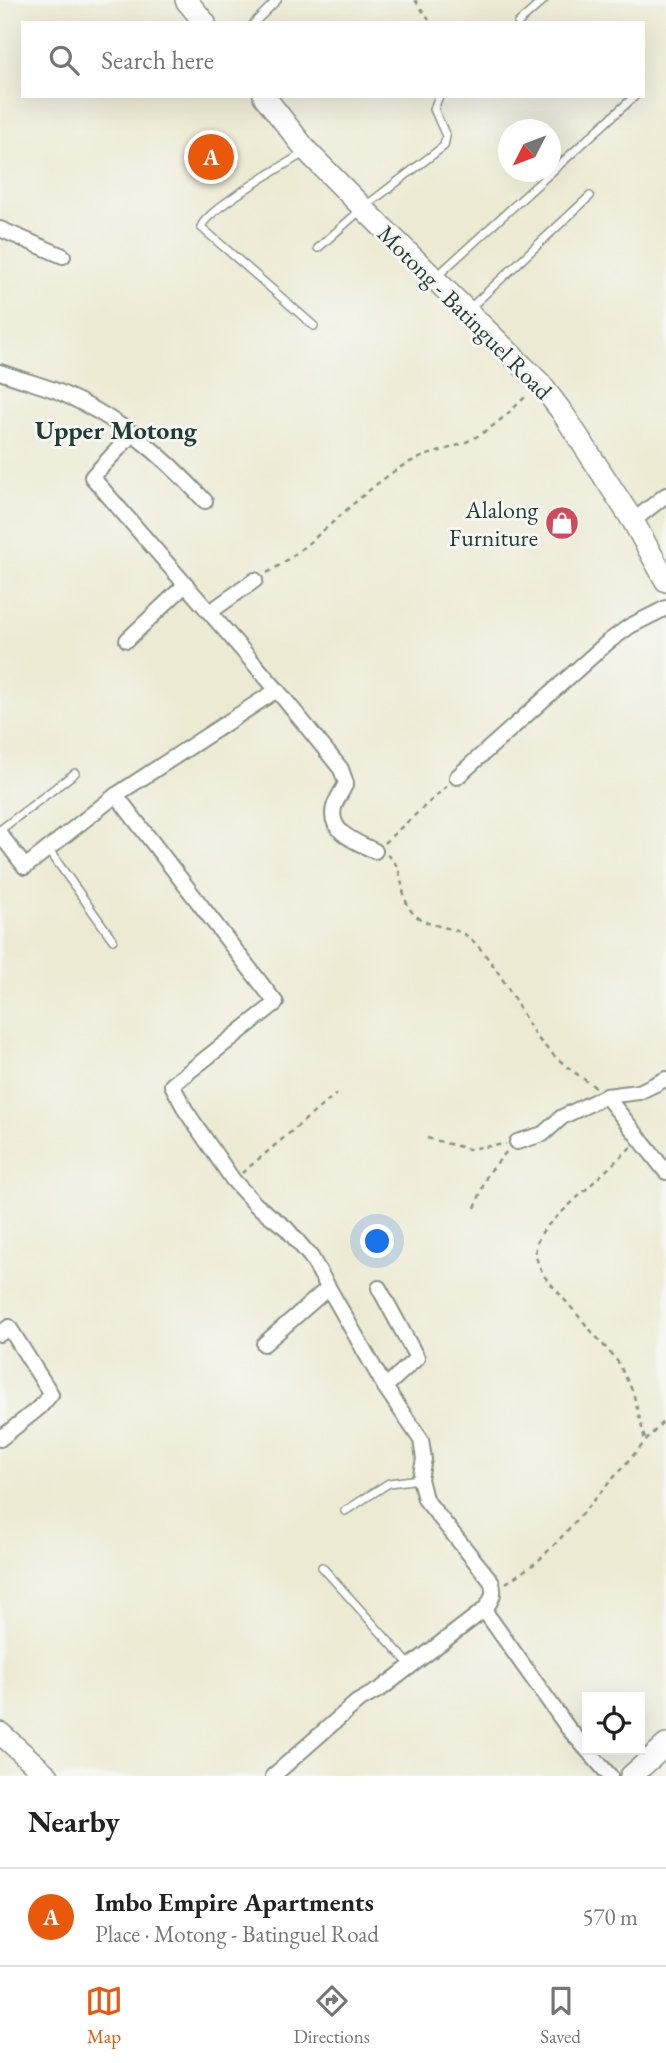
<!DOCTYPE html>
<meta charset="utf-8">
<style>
body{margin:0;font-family:"EB Garamond",serif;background:#f2f2f2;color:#222}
.controls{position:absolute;right:21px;bottom:21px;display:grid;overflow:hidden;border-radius:0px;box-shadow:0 7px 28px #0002}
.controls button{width:63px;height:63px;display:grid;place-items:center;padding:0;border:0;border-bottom:2px solid #e0e0e0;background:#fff;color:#222;font:35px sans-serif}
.compass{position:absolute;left:498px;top:119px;width:63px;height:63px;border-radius:50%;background:#fff;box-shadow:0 7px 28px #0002;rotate:228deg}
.you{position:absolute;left:378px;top:1242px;width:24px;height:24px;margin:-18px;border:5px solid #fff;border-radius:50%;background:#1a73e8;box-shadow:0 0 0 10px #1a73e833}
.badge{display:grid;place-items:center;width:46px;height:46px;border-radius:50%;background:#ea580c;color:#fff;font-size:23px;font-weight:700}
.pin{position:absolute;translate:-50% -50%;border:4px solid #fff;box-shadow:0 2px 7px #0006}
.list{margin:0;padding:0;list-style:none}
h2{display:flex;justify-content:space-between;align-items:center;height:91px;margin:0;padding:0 28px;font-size:30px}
h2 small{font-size:23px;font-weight:400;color:#767676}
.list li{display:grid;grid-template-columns:46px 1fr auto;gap:21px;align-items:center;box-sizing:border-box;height:98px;padding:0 28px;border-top:2px solid #e0e0e0}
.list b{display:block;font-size:26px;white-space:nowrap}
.list p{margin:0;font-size:23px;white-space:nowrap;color:#767676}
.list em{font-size:23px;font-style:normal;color:#767676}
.icon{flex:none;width:38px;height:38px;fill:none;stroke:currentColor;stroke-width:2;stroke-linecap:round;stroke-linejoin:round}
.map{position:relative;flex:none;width:666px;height:1776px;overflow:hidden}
.search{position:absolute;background:#fff;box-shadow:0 7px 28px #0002;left:21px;right:21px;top:21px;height:77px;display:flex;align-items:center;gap:18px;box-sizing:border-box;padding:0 24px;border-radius:0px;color:#767676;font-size:26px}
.sheet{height:189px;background:#fff}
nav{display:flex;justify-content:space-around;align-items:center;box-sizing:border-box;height:98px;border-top:2px solid #e0e0e0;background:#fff;font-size:19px;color:#767676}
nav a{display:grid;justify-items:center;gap:4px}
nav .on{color:#ea580c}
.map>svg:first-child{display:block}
</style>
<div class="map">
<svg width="666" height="1776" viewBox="0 0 666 1776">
<rect width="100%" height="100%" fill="#f6f6f2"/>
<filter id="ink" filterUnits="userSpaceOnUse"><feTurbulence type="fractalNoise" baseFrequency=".0143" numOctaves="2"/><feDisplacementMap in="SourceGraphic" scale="14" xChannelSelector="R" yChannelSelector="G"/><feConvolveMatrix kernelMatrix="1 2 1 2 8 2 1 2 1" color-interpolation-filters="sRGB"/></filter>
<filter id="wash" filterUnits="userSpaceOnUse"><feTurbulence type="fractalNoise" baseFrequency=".00686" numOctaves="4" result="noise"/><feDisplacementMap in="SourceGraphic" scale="28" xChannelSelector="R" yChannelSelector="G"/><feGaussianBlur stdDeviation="1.57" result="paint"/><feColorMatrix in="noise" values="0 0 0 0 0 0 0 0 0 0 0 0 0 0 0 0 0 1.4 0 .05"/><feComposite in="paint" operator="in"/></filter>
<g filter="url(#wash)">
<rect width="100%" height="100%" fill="#edead4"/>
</g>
<g filter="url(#ink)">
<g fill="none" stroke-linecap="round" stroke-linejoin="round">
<g stroke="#869484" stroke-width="10">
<g id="lane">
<polyline points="254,23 277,0"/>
<polyline points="518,23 544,0"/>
<path d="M 304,153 C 283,166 207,209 201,227 L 314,326"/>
<polyline points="318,248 363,208 444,146 446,136 434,109 439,96"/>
<polyline points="437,276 635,96"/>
<polyline points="469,309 590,196"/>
<polyline points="0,830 75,773"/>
<polyline points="48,849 113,940"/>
<polyline points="345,1511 389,1483 420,1479"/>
<polyline points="322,1567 410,1665"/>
</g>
</g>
<g stroke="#869484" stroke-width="18">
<g id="street">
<polyline points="0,229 63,256"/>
<path d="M 0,372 C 19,379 38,384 57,391 C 118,417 161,453 205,501"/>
<path d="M 133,433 L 92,477 L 277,690 L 341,769 L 346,783 C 343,790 338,797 335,804 C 325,831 356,842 375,851"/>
<polyline points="633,521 666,495"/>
<polyline points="210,612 255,580"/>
<polyline points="127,640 186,584"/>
<polyline points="457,777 608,642 630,626 666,608"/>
<path d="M 116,795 L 276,1003 L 172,1085 L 186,1111 L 233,1180 L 256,1205 L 286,1228 L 311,1257 L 385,1387 L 421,1440 L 424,1459 L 420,1479 L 425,1499 L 491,1581 C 496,1593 492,1600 484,1610 L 382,1688 L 357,1702 L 273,1776"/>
<polyline points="0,834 25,867 116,795 277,690"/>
<polyline points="606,1096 666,1172"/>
<polyline points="517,1142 543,1134 562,1117 606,1096 639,1092 666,1079"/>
<polyline points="379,1288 417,1358 385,1387"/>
<polyline points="0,1334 9,1327 51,1394 40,1407 0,1439"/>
<polyline points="264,1344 328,1288"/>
<polyline points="484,1610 568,1728 610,1776"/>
</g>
</g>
<g stroke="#869484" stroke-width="24">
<g id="secondary">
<polyline points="186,0 205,23"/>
<polyline points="264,96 307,151 363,208 540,383 562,412 633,521 666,581"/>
<polyline points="0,1733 48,1776"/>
<polyline points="631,1776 666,1745"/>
</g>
</g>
<g stroke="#869484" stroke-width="2.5" stroke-dasharray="5 5" stroke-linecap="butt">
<polyline points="415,0 429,20"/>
<path d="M 267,573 C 314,545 349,503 393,472 C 418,454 442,453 468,441 C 490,431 510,412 527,395"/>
<polyline points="384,843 447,786"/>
<path d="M 387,855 C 406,867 398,895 412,912 C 429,931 456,923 473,941 C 498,966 514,1000 532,1030 C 547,1053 572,1071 595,1087"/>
<polyline points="427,1138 468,1149 506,1144"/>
<path d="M 631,1147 L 546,1227 C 532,1245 533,1257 545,1277 L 618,1362 L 633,1392 L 645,1440"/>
<polyline points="242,1173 336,1094"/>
<polyline points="475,1208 487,1175 507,1151"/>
<polyline points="506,1583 537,1562 558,1541 666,1418"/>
</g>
<use href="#lane" stroke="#fff" stroke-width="7"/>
<use href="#street" stroke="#fff" stroke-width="14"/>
<use href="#secondary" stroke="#fff" stroke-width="21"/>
</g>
</g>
<defs>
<g id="shop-disc" transform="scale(1.75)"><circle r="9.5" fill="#d1495b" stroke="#f6f6f2"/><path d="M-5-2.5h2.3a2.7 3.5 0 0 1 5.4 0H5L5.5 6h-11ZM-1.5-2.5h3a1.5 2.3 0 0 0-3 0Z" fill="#fff"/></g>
</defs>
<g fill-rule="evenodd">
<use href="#shop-disc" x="562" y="523"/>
</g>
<g text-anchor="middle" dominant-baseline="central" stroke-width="6" stroke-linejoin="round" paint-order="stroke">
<g font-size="24" fill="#1f3d34" stroke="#f6f6f2">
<text transform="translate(465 312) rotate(45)">Motong - Batinguel Road</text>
</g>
<g font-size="24" fill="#1f3d34" stroke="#f6f6f2" text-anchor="end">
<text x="538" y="509">Alalong<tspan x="538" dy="28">Furniture</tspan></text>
</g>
<g font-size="26" font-weight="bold" fill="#1f3d34" stroke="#f6f6f2">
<text x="116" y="430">Upper Motong</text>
</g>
</g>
</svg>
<div class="controls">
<button><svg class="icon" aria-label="locate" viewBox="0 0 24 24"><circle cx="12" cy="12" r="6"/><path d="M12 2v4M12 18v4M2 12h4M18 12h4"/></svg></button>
</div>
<svg class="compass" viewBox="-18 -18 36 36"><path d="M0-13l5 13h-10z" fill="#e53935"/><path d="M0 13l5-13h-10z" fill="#767676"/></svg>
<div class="you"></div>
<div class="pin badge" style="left:211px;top:157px">A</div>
<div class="search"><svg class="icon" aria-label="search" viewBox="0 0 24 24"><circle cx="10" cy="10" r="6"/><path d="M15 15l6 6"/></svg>Search here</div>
</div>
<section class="sheet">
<h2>Nearby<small></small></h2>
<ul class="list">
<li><span class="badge">A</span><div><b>Imbo Empire Apartments</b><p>Place · Motong - Batinguel Road</p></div><em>570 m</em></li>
</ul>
</section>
<nav>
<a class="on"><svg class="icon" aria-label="map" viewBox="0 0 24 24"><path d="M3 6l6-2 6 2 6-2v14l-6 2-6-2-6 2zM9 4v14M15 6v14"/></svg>Map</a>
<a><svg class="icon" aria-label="directions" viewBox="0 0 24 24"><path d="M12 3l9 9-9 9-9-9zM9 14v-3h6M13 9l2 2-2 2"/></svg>Directions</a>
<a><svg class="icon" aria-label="saved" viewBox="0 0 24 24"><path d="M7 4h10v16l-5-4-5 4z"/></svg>Saved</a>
</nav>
